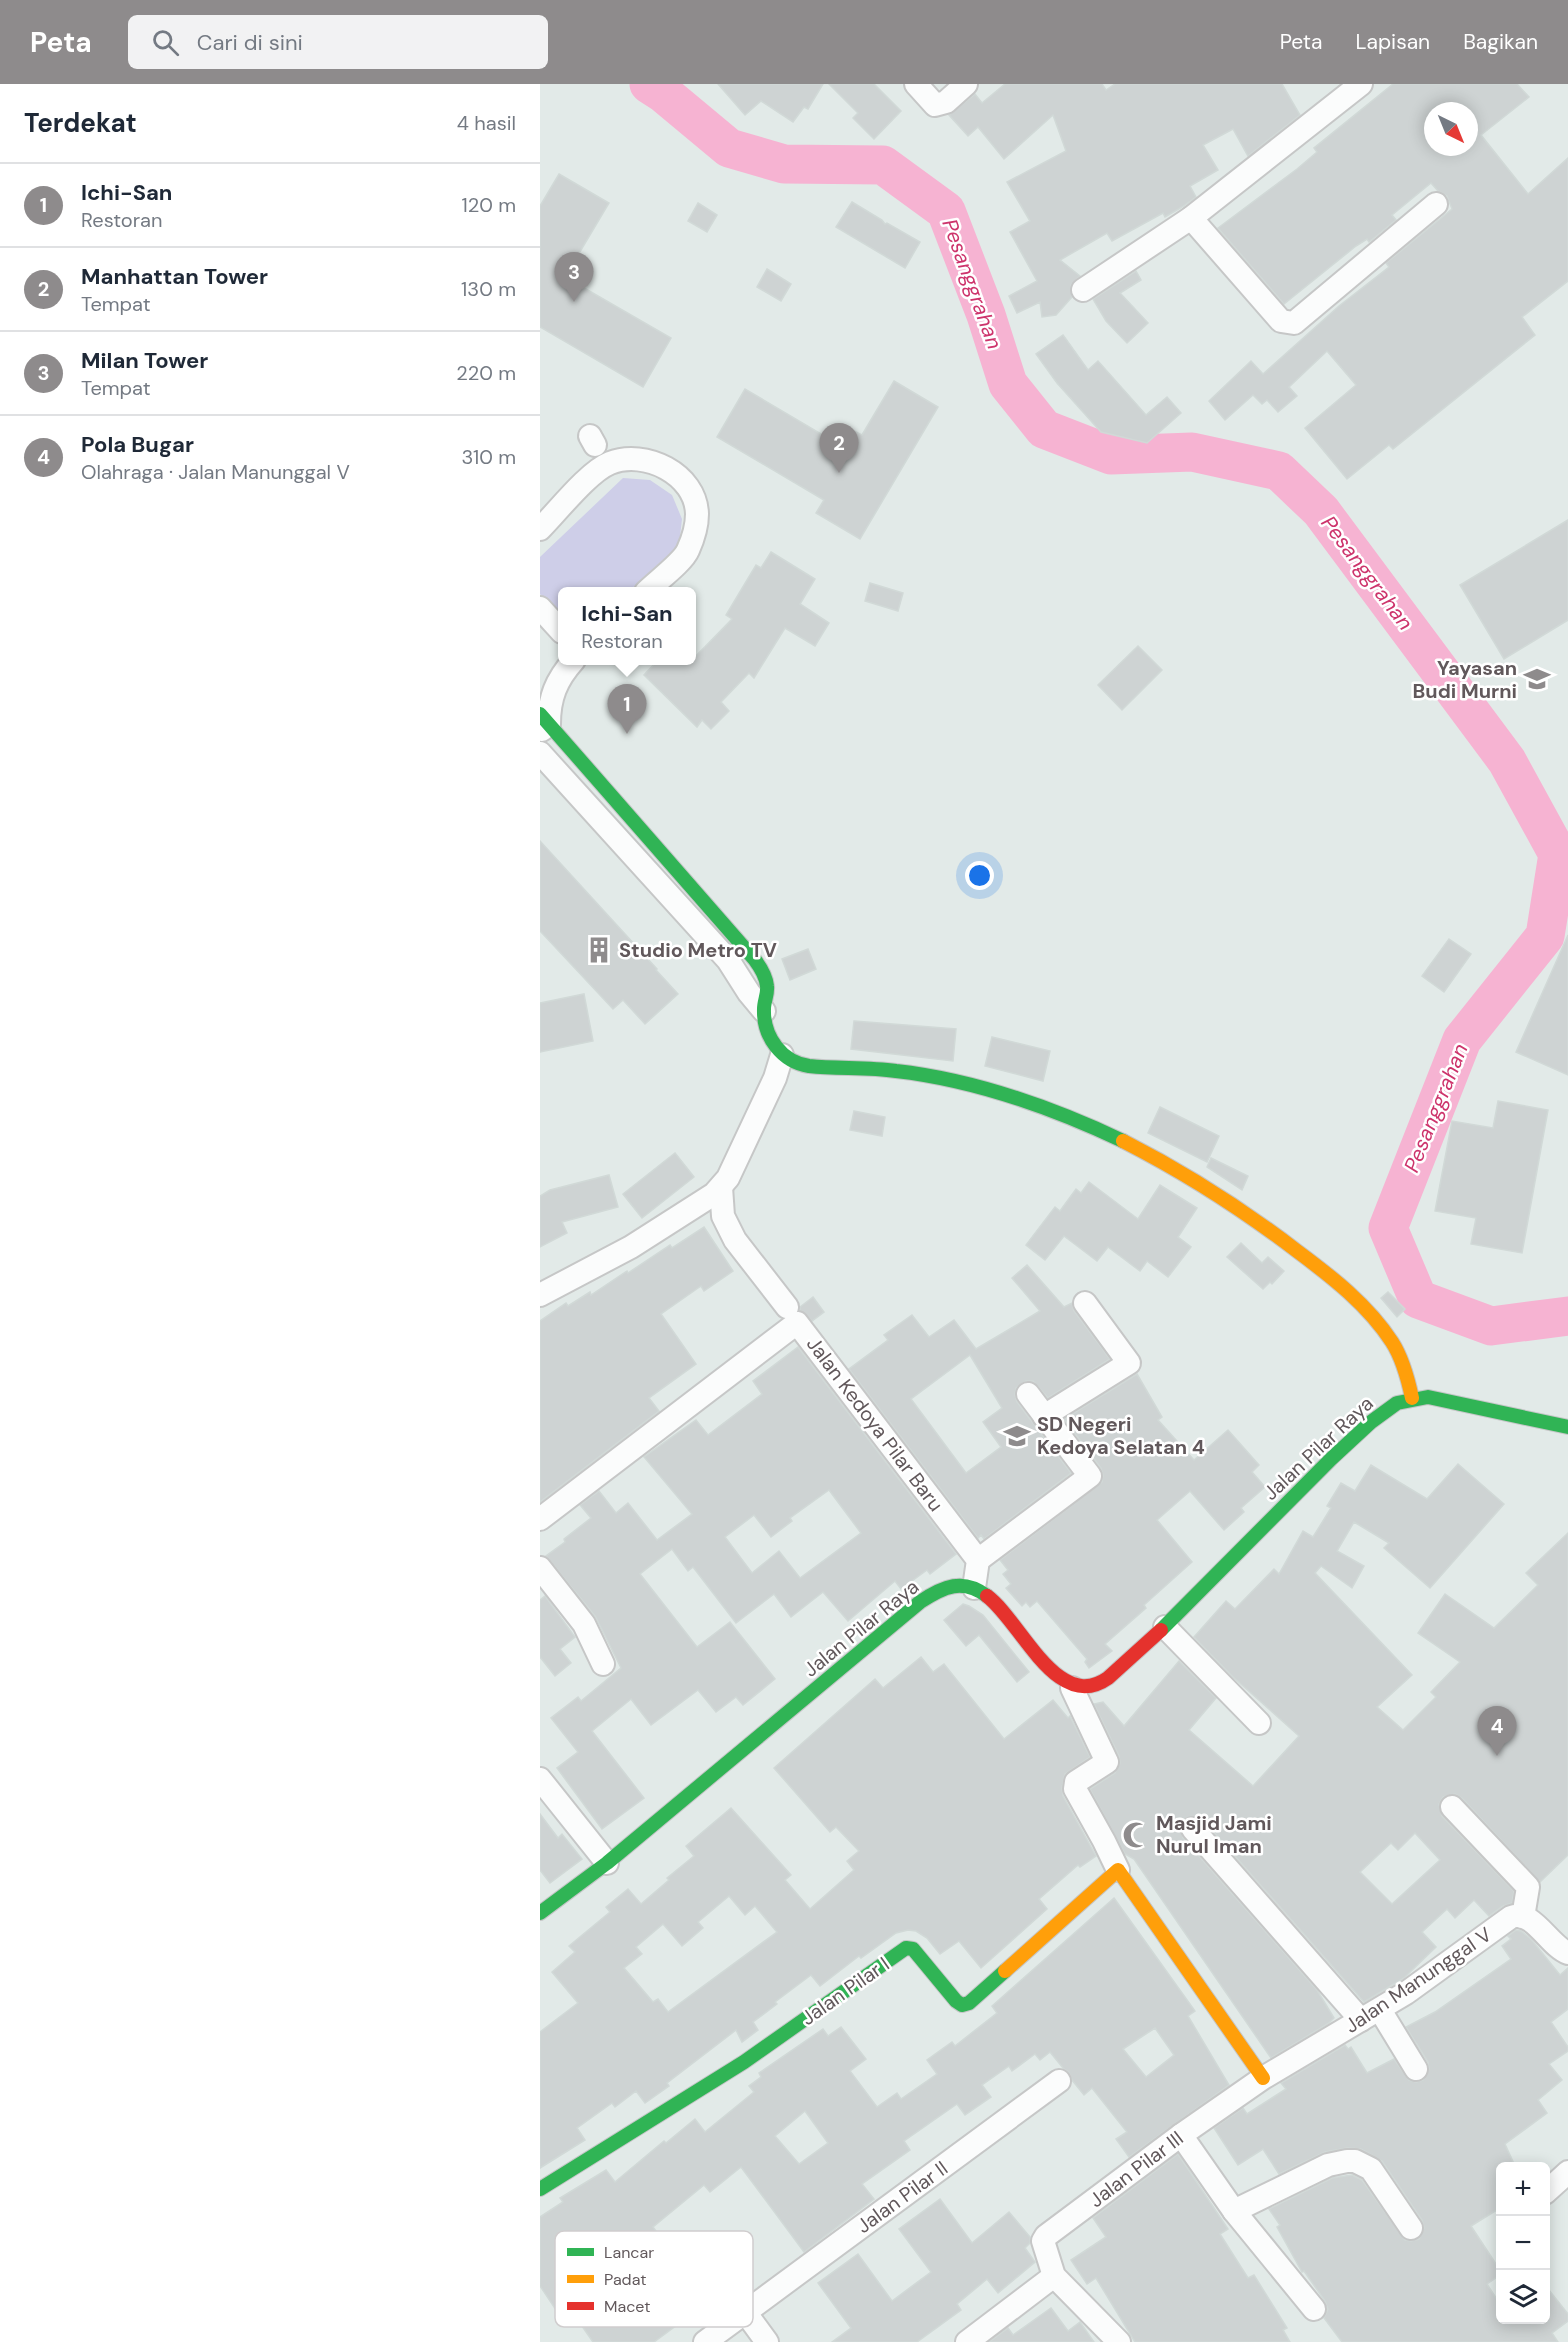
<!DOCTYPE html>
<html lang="id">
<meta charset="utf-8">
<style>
body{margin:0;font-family:"DM Sans",sans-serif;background:#f2f2f3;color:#1f2937}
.controls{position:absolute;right:18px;bottom:18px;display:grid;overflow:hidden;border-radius:9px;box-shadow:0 3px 15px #0003}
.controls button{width:54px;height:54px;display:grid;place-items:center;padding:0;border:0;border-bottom:2px solid #e0e1e3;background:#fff;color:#1f2937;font:30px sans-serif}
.compass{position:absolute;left:884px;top:18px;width:54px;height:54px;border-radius:50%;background:#fff;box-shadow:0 3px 15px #0003;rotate:137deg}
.you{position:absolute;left:440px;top:792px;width:21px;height:21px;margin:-15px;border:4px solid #fff;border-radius:50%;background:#1a73e8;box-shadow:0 0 0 9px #1a73e833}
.badge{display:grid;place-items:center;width:39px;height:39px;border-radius:50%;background:#8e8b8c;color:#fff;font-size:20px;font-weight:700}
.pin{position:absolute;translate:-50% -50px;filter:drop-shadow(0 2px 3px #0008)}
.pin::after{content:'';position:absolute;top:32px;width:21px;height:18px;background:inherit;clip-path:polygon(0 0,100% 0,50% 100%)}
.popup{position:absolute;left:18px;top:503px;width:138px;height:78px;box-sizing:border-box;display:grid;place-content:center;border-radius:9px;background:#fff;filter:drop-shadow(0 2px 4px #0005);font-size:20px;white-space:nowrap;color:#747a83}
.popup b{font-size:22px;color:#1f2937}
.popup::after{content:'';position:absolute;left:50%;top:100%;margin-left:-12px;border:12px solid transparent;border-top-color:#fff}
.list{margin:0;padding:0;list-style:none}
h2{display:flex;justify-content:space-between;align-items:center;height:78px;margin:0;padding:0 24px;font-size:26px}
h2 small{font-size:20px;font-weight:400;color:#747a83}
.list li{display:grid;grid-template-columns:39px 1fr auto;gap:18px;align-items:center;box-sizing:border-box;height:84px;padding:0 24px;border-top:2px solid #e0e1e3}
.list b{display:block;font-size:22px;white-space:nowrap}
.list p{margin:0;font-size:20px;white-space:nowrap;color:#747a83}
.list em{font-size:20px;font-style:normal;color:#747a83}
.icon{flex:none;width:33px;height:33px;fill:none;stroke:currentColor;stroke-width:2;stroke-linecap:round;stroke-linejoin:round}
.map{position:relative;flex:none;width:1028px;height:2258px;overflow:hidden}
header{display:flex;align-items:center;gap:36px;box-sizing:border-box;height:84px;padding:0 30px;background:#8e8b8c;color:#fff}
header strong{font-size:28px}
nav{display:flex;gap:33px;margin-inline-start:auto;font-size:21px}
.search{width:420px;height:54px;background:#f2f2f3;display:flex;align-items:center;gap:15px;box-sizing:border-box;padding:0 21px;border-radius:9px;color:#747a83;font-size:22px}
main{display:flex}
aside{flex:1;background:#fff}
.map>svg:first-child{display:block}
</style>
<header>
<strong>Peta</strong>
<div class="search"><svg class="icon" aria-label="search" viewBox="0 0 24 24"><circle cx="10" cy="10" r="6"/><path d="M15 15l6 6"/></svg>Cari di sini</div>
<nav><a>Peta</a><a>Lapisan</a><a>Bagikan</a></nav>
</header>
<main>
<aside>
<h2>Terdekat<small>4 hasil</small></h2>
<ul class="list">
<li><span class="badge">1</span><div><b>Ichi-San</b><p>Restoran</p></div><em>120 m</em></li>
<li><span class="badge">2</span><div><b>Manhattan Tower</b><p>Tempat</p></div><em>130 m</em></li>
<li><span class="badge">3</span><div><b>Milan Tower</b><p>Tempat</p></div><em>220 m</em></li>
<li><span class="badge">4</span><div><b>Pola Bugar</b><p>Olahraga · Jalan Manunggal V</p></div><em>310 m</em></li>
</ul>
</aside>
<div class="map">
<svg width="1028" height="2258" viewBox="0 0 1028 2258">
<rect width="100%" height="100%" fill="#e2eae8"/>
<polygon fill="#cecee8" points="83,394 110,396 132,411 142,435 139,461 89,507 22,508 22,535 0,510 0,473"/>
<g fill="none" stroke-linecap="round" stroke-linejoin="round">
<polyline stroke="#f6b3d2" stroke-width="39" points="109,0 123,9 189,64 244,80 343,81 406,127 446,231 468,300 504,345 571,371 652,368 739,387 781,427 967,677 1018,770 1005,852 922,956 848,1144 878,1215 951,1242 1028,1232"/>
</g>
<g fill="#ced3d3" stroke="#d1d9d7" stroke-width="1.5" fill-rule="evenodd">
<polygon points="178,0 283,0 268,25 264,23 253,38 221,17 205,31"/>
<polygon points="289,0 334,0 361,27 334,55 313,34 318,29"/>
<polygon points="465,0 562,0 566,6 575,0 742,0 760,31 708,72 693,45 663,61 678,86 650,102 656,113 642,123 625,133 623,129 572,157 567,149 520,176 540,192 531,201 532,213 516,231 502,233 500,218 477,229 469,212 497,197 470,148 490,137 467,98 526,67 513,31 464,75 438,43 428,52 409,31 435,10 442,19"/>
<path d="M 853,0 L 977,0 L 989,13 L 941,51 L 988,110 L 1028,74 L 1028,197 L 982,233 L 995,251 L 853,365 L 849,361 L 807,395 L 765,344 L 816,301 L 787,267 L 749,303 L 757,312 L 738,328 L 727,316 L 722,320 L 713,311 L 685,336 L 669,317 L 711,277 L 723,290 L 799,222 L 849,183 L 846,179 L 912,125 L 907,112 L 898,107 L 891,99 L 852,131 L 856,136 L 829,158 L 827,155 L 816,162 L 744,220 L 678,144 L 757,85 L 777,68 L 774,64 ZM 893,27 L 929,27 L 929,63 L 893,63 Z"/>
<polygon points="19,90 69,119 25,193 131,254 103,303 0,243 0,122"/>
<polygon points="312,118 342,136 345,140 347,139 380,158 365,184 296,143"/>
<polygon points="158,119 177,131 167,148 148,137"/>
<polygon points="227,185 251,200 241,217 217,203"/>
<polygon points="596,187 601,196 580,209 608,239 587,259 566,237 553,215"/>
<polygon points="523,251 548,286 558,277 606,331 627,313 641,329 607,359 561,348 517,299 496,270"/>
<polygon points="354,297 398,323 320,455 276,429 284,416 177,353 205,305 303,363 312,346 322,351"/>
<polygon points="1028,436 1028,536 964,575 920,501"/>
<polygon points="231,468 275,495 260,520 289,539 275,562 245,544 214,594 209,589 181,618 189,627 171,645 162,636 157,643 104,591 118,576 152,576 192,535 186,531 216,481 221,484"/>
<polygon points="330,499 363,509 358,527 325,517"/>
<polygon points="598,562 622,586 582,626 558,601"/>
<polygon points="0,757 117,885 116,886 138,910 105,940 83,916 73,925 0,847"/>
<polygon points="1028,851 1028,991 976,968"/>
<polygon points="909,855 931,870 904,908 882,892"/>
<polygon points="268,865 276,885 250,896 242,875"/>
<polygon points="44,910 53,957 0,968 0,919"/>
<polygon points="314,937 416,945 413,977 311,965"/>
<polygon points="452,953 510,967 503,997 445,982"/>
<polygon points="958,1017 1008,1026 982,1169 931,1160 936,1134 895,1127 912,1037 953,1044"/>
<polygon points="620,1023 679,1052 667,1078 608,1049"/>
<polygon points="314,1027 345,1033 342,1052 310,1046"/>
<polygon points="135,1069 154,1093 102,1134 83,1110"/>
<polygon points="671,1074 708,1092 702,1106 667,1083"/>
<polygon points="69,1091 78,1123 22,1138 27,1149 0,1163 0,1112 10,1106"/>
<polygon points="549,1098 598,1135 620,1101 657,1124 638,1153 651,1163 628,1193 607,1177 600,1187 568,1163 557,1177 524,1152 505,1176 486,1161 515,1123 520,1127 536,1105 541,1109"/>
<polygon points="164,1143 193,1187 164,1207 161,1202 121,1230 156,1280 109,1314 119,1327 0,1418 0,1237 26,1219 28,1222 50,1208 51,1211 87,1187 88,1189 130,1161 132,1164"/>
<polygon points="701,1159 722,1179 728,1173 744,1187 732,1200 730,1198 723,1205 687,1173"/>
<path d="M 487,1181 L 524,1223 L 532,1219 L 534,1227 L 570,1275 L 508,1314 L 493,1297 L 486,1297 L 476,1304 L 475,1311 L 477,1318 L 531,1389 L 444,1455 L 441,1451 L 438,1454 L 309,1285 L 348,1256 L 344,1251 L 372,1231 L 389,1253 L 414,1236 L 436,1265 L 500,1227 L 472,1194 ZM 430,1271 L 462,1324 L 443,1338 L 461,1363 L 426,1389 L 371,1315 Z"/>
<polygon points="848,1208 865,1225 857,1233 841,1214"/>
<polygon points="273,1213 284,1228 272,1237 260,1226 260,1223"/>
<path d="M 258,1263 L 416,1470 L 390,1490 L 387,1486 L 361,1505 L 355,1497 L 308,1537 L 283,1508 L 251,1533 L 234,1510 L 196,1539 L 153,1483 L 148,1487 L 132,1465 L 100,1490 L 157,1563 L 190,1538 L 235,1595 L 203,1621 L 196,1613 L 176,1628 L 158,1606 L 111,1641 L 91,1615 L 52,1647 L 104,1714 L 62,1745 L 17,1684 L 38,1668 L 11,1634 L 38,1613 L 41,1617 L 81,1584 L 55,1532 L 6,1472 L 25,1458 L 24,1455 L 51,1434 L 40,1421 L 59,1407 L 76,1429 L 88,1419 L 117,1456 L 152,1430 L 104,1373 L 156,1336 L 168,1351 L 222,1310 L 213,1297 ZM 289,1406 L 321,1449 L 260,1494 L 239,1467 L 212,1489 L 185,1453 L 214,1431 L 231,1453 L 252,1437 L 250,1434 Z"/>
<polygon points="597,1290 622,1333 618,1336 654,1376 688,1346 719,1381 712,1388 725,1403 701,1424 704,1428 684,1446 650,1407 617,1436 652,1478 604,1521 606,1524 565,1560 572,1567 549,1584 545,1578 547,1575 497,1517 490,1523 486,1518 482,1522 466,1504 471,1500 463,1490 468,1486 460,1476 562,1398 563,1391 561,1384 524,1335"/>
<path d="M 918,1380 L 964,1420 L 890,1504 L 844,1464 L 849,1459 L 814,1438 L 797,1467 L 824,1482 L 812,1504 L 781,1482 L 775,1489 L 872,1591 L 837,1623 L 863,1646 L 896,1613 L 891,1608 L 920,1578 L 878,1549 L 905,1510 L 954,1544 L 998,1501 L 986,1489 L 1028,1449 L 1028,1771 L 1000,1798 L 922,1714 L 915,1710 L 903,1713 L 899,1720 L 902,1732 L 974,1807 L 972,1819 L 963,1822 L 949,1832 L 934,1816 L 915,1834 L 907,1825 L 882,1848 L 896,1863 L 864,1894 L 824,1918 L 663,1736 L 657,1732 L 645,1735 L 640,1741 L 643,1754 L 777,1906 L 794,1934 L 789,1939 L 731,1974 L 594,1775 L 585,1770 L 550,1705 L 575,1689 L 580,1679 L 579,1672 L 554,1620 L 563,1618 L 584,1642 L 639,1577 L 676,1614 L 649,1646 L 713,1702 L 759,1652 L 693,1593 L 654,1553 L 686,1517 L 695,1525 L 734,1485 L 739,1490 L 763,1447 L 773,1453 L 791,1424 L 787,1422 L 801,1399 L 815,1407 L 831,1381 L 887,1415 ZM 875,1749 L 900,1776 L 852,1820 L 820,1788 L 851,1759 L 858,1766 Z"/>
<polygon points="5,1512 35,1553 20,1565 31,1579 15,1592 0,1573 0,1516"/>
<polygon points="423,1520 429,1522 443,1531 489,1588 477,1598 439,1551 426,1562 404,1536"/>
<path d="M 381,1573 L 393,1588 L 404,1580 L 464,1655 L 513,1616 L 528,1634 L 530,1632 L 550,1673 L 525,1690 L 522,1704 L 523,1712 L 556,1772 L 540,1783 L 538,1781 L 499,1815 L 507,1825 L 441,1884 L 419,1857 L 400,1870 L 387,1854 L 376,1847 L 368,1846 L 356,1849 L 321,1874 L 319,1872 L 280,1902 L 271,1891 L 235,1918 L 237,1920 L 213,1938 L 218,1946 L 202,1958 L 196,1946 L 127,1999 L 129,2002 L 105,2019 L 96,2007 L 75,2023 L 72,2019 L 37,2044 L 45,2056 L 0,2084 L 0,1948 L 38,1919 L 12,1888 L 35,1868 L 29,1862 L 70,1828 L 66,1823 L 88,1805 L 101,1820 L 129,1796 L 127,1794 L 154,1772 L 146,1762 L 191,1724 L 251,1791 L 245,1796 L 270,1825 L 314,1786 L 307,1777 L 319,1767 L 296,1743 L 290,1748 L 234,1684 L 335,1595 L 343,1604 ZM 189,1812 L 205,1831 L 215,1822 L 237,1848 L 128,1928 L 118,1915 L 113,1918 L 84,1884 L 102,1870 L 96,1863 L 123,1840 L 142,1862 L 163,1844 L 158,1838 Z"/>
<polygon points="0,1730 18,1754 22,1750 42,1775 10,1799 0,1786"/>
<path d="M 574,1814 L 655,1927 L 648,1932 L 689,2001 L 589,2073 L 576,2055 L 587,2048 L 552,2004 L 544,2011 L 532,1996 L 529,1989 L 523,1984 L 510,1968 L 500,1976 L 495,1970 L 472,1987 L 469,1982 L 442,2001 L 451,2013 L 425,2031 L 417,2020 L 364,2057 L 370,2066 L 322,2100 L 334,2115 L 264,2168 L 201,2083 L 170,2108 L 164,2101 L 113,2143 L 171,2223 L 147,2240 L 144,2236 L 114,2258 L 53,2258 L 28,2222 L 18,2229 L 0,2202 L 0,2133 L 23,2118 L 20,2114 L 66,2086 L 75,2098 L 124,2057 L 126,2059 L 155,2035 L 165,2048 L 214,2008 L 209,2002 L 221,1993 L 219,1989 L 283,1945 L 288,1952 L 301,1943 L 326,1975 L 310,1987 L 337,2023 L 357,2009 L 361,2015 L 397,1990 L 387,1976 L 412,1958 L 415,1962 L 457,1929 L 452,1922 ZM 615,1944 L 634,1971 L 606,1993 L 583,1965 ZM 265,2027 L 288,2059 L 259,2080 L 235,2052 Z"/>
<polygon points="976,1846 981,1847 991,1855 1020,1891 1028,1884 1028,1925 1011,1938 1028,1963 1028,1967 1009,1980 1022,1996 998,2016 1007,2029 965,2060 975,2082 960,2082 960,2124 931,2142 960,2186 960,2191 947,2200 960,2220 960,2235 1005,2235 1005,2201 1028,2230 1028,2237 1012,2249 1018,2258 802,2258 784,2234 788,2225 785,2217 764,2187 762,2188 737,2143 740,2141 729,2125 792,2094 812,2091 822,2096 865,2156 871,2157 879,2155 884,2144 882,2136 842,2077 821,2065 807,2064 785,2068 739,2090 723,2065 698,2081 674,2044 703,2024 707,2030 746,2005 741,1999 805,1961 808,1965 811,1963 827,1989 854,1975 869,1996 876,1998 883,1996 889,1985 888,1978 866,1943 895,1928 971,1875 962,1862 971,1855 968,1852"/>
<polygon points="638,2070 688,2145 680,2150 708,2194 714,2191 747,2244 743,2246 750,2258 595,2258 556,2194 547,2200 531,2176 566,2153 553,2134"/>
<polygon points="400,2115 432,2159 469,2128 490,2153 490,2159 485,2164 495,2178 458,2209 447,2195 417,2220 421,2226 377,2258 292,2258 311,2244 278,2199 318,2170 352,2217 391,2188 359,2145"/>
<polygon points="511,2224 528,2247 540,2238 554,2258 449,2258 468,2244 473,2251"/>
</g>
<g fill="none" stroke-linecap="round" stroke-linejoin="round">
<g stroke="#c6c7c7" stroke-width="26">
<g id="street">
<polyline points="376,0 395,21 406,18 426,0"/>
<polyline points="651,134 741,237 754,239 896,120"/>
<polyline points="543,206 651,134 821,0"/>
<polyline points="50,352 55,361"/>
<path d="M 0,445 C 18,427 48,388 70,379 C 105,365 156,390 157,430 C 157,441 153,455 148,466 C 143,478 117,497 106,508"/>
<polyline points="0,524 22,548"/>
<path d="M 2,646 L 9,640 C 9,614 16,596 34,576"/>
<polyline points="0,669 188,876 209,909 224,927"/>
<polyline points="181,1103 183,1132 195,1156 247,1223"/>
<polyline points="0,1211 91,1163 174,1110 188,1094 235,994 242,971"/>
<polyline points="504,1332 589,1279 545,1219"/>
<polyline points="0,1435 257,1239 438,1476 434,1504"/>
<polyline points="438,1476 550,1392 488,1310"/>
<polyline points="0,1484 44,1540 63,1580"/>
<polyline points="625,1543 719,1639"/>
<polyline points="532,1604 567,1678 536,1698 535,1705 564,1757 578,1786"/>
<polyline points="0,1695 67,1779"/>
<polyline points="912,1723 988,1803 983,1833"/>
<polyline points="653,1745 821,1936"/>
<polyline points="840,1926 876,1985"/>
<polyline points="641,2051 694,2127 774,2225"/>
<polyline points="1005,2109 1028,2088"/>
<polyline points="694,2127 788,2081 807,2077 815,2077 831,2085 871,2144"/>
<polyline points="205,2228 227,2258"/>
<polyline points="165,2258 519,1997"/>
<polyline points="427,2258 514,2192"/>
<path d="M 579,2258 L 514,2192 L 503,2157 L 506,2152 L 641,2051 L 723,1994 L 866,1909 L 971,1833 C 993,1825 1009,1862 1028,1869"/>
</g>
</g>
<g stroke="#c5c6c7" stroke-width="16">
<g id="fast">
<path d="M 0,630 L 215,876 C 221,884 226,892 227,902 C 228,910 224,917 224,925 C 223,953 242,978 269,982 C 298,985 327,983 356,987 C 436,996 511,1023 583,1057"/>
<polyline points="621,1546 791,1375 831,1338 857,1319 888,1313 1028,1343"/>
<path d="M 0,1829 L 67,1779 L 380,1518 C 404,1502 423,1494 447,1512"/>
<polyline points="0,2105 204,1978 366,1864 373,1865 416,1917 422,1921 429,1919 465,1887"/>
</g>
</g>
<g stroke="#c5c6c7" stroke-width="16">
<g id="slow">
<path d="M 583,1057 C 644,1088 702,1125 757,1167 C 792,1193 828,1221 852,1258 C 863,1275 868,1295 872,1314"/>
<polyline points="465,1887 578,1786 723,1994"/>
</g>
</g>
<g stroke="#c5c6c7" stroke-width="16">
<path id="jam" d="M 447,1512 C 481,1537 517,1630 568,1594 L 621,1546"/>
</g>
<use href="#street" stroke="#fbfcfc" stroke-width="22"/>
<use href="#fast" stroke="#30b455" stroke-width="14"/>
<use href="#slow" stroke="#ff9f0a" stroke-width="14"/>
<use href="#jam" stroke="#e5322d" stroke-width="14"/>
</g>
<defs>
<g id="school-bare" transform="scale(2.07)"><path d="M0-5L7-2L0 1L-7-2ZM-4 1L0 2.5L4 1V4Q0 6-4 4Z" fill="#8e8b8c" stroke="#fff" stroke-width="2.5" paint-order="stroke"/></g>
<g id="building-bare" transform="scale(2.07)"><path d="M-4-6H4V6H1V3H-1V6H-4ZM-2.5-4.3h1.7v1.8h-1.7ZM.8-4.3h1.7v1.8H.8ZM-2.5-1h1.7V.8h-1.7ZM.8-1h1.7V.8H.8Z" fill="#8e8b8c" stroke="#fff" stroke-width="2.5" paint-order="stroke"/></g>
<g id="mosque-bare" transform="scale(2.07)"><path d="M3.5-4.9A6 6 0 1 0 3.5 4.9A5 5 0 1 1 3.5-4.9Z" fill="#8e8b8c" stroke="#fff" stroke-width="2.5" paint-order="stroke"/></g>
</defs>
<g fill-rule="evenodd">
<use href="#school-bare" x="997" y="595"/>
<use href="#building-bare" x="59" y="866"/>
<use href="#school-bare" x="477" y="1352"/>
<use href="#mosque-bare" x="596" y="1751"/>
</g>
<g text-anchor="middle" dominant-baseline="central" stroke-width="5" stroke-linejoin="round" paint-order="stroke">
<g font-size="20" font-weight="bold" fill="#61585b" stroke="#fff" text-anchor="start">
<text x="977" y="584" text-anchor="end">Yayasan<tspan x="977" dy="23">Budi Murni</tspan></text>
<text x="79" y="866">Studio Metro TV</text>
<text x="497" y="1340">SD Negeri<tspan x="497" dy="23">Kedoya Selatan 4</tspan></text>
<text x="616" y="1739">Masjid Jami<tspan x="616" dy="23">Nurul Iman</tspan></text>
</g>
<g font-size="20" fill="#61585b" stroke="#fff">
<text transform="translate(335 1340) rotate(53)">Jalan Kedoya Pilar Baru</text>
<text transform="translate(778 1364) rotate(-43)">Jalan Pilar Raya</text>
<text transform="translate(321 1544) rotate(-39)">Jalan Pilar Raya</text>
<text transform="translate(878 1896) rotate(-34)">Jalan Manunggal V</text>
<text transform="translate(305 1907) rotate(-35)">Jalan Pilar I</text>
<text transform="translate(596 2085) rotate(-37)">Jalan Pilar III</text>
<text transform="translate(362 2113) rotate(-36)">Jalan Pilar II</text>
</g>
<g font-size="21" font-style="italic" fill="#cd346c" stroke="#fff">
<text transform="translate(432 200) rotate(70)">Pesanggrahan</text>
<text transform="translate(827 489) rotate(53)">Pesanggrahan</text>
<text transform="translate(896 1024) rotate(-68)">Pesanggrahan</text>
</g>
</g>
<rect x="15" y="2147" width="198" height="96" rx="9" fill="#fff" stroke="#d0cdce" stroke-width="1.5"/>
<rect x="27" y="2164" width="27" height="8" fill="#30b455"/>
<rect x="27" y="2191" width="27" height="8" fill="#ff9f0a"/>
<rect x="27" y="2218" width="27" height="8" fill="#e5322d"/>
<g font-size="16" fill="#61585b">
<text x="64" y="2174">Lancar</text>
<text x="64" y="2201">Padat</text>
<text x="64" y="2228">Macet</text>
</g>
</svg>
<div class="controls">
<button>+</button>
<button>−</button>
<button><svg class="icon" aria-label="layers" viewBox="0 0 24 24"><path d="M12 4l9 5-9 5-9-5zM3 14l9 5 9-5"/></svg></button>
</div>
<svg class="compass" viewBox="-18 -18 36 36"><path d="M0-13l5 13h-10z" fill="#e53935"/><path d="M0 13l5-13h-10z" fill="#747a83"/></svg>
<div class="you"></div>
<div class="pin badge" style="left:87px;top:650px">1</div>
<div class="popup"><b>Ichi-San</b>Restoran</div>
<div class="pin badge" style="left:299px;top:389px">2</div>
<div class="pin badge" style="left:34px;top:218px">3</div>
<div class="pin badge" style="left:957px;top:1672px">4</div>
</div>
</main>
